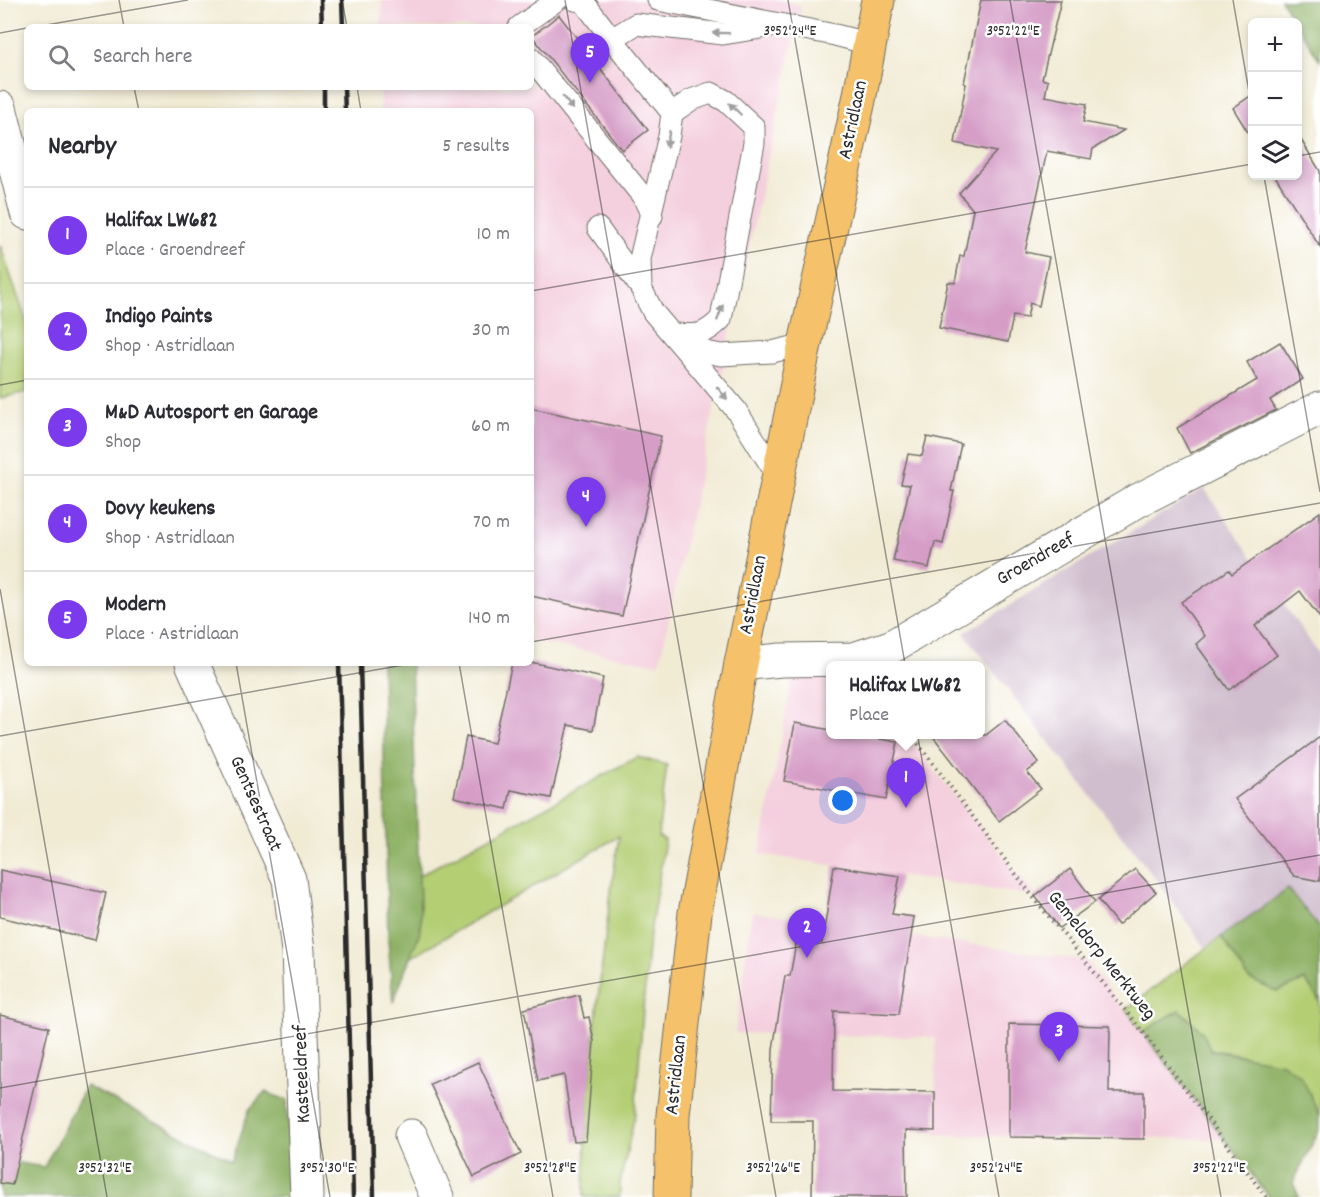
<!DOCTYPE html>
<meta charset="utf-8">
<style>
body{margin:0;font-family:Dekko,sans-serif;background:#f7f7f7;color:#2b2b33}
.controls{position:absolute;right:18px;top:18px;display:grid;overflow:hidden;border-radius:9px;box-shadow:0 3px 9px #0003}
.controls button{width:54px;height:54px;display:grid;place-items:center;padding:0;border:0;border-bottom:2px solid #e1e1e2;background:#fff;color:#2b2b33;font:30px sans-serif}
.you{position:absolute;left:843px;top:801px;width:21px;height:21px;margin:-15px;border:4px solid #fff;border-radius:50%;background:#1a73e8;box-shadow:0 0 0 9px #1a73e833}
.badge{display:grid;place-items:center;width:39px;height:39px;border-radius:50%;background:#7c3aed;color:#fff;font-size:20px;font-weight:700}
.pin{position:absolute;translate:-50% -50px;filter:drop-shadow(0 2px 3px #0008)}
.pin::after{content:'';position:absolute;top:32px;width:21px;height:18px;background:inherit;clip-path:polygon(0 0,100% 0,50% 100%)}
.popup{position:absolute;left:826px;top:661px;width:159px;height:78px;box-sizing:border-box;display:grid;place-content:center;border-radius:9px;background:#fff;filter:drop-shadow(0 2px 4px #0005);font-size:20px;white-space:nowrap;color:#7c7c81}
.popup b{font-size:22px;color:#2b2b33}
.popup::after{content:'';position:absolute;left:50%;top:100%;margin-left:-12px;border:12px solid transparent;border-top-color:#fff}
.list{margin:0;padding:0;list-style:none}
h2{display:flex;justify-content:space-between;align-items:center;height:78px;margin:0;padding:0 24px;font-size:26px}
h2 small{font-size:20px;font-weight:400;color:#7c7c81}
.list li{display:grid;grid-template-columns:39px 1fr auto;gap:18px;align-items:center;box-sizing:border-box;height:96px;padding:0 24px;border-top:2px solid #e1e1e2}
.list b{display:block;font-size:22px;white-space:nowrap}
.list p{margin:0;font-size:20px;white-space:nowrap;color:#7c7c81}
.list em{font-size:20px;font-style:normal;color:#7c7c81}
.icon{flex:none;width:33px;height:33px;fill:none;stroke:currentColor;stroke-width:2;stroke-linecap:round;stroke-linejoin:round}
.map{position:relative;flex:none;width:1320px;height:1197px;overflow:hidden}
.search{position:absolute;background:#fff;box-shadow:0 3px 9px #0003;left:24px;top:24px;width:510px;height:66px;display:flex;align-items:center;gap:15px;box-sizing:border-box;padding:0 21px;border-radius:9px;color:#7c7c81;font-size:22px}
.panel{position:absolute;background:#fff;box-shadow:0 3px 9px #0003;left:24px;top:108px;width:510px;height:558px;border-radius:9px}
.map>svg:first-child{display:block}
</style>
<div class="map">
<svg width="1320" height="1197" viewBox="0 0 1320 1197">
<rect width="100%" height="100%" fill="#fff"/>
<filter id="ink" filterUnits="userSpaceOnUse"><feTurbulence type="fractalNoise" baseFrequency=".0167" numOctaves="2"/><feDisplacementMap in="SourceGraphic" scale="12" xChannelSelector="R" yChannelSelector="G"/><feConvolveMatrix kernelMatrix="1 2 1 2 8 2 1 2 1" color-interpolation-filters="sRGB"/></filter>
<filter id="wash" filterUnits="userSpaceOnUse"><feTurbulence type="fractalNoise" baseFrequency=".008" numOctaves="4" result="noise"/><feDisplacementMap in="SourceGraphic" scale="24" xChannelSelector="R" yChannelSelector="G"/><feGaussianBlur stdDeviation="1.35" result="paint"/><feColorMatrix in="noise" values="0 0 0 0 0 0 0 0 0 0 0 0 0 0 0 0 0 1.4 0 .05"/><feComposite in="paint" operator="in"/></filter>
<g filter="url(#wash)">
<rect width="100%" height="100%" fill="#f1ebd4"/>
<g fill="#f4cfde">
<polygon points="382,0 780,0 801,5 659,664 531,641 531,111 380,111 380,87 531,87 531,27 381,27"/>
<polygon points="793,674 831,680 831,734 906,735 1035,896 760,854"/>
<polygon points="752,912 936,940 1086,960 1224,1139 936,1135 935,1037 735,1033"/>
</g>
<polygon fill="#d0bdce" points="1204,488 1320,656 1320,928 1288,889 1205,947 1158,882 964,633"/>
<g fill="#b3ce73" stroke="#6f7c4f" stroke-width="1.5">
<polygon points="0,245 27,323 27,392 0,398"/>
<path d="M 637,757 L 667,765 L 658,836 L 665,840 L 648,946 L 635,1114 L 620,1183 L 620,1197 L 584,1197 C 585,1125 592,1053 600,982 C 606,933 611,884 619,836 L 408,959 L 421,929 L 418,876 Z"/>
<polygon points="1221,937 1249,979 1277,992 1305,980 1320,1001 1320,1115 1314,1105 1239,1054 1211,1050 1202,1032 1180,1010 1142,1032 1126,1009"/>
</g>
<g fill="#8eb165" stroke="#5c6e48" stroke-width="1.5">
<polygon points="1281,0 1320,0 1320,61 1298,26 1298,22 1295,22"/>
<polygon points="382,663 411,663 421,929 393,1003 388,940"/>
<polygon points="1288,889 1320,928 1320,1001 1305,980 1277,992 1249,979 1221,937"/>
<polygon points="1180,1010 1202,1032 1211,1050 1282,1063 1301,1076 1320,1115 1320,1128 1293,1183 1299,1197 1269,1197 1142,1032"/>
<polygon points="86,1086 232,1161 249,1110 265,1092 287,1100 292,1197 0,1197 0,1160 44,1167"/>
</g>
<g id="blocks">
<g fill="#d69ec7">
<polygon points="981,0 1061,0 1042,79 1048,81 1045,96 1087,104 1083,122 1124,130 1093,149 1091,159 1047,151 1025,252 1049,257 1039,306 1030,303 1027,318 1013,316 1008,342 939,328 948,282 955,283 960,256 964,256 973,210 959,193 996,152 955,143 966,84 964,83"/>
<polygon points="559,15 648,130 622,150 532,36"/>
<polygon points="1252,95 1252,139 1233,108"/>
<polygon points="1298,135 1320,171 1320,247 1275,176 1298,176"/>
<polygon points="1280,342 1303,379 1270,400 1276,410 1190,453 1177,428 1257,380 1247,362"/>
<polygon points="531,408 661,436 622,616 531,596"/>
<polygon points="927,437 961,444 951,491 954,491 943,544 935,542 929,568 893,561 910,485 901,484 908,454 922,456"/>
<polygon points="1320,512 1320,618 1300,591 1255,626 1277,655 1229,690 1196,644 1205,636 1181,602 1229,570 1232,574"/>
<polygon points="512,663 535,663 603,678 593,730 568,725 551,798 511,790 507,809 454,797 466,737 494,743"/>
<polygon points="1005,720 1039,763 1027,772 1041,789 999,821 932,735 986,735"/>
<polygon points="795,723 831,730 831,735 856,735 898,742 886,800 784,781"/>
<polygon points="1320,737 1320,881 1294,876 1235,799"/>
<polygon points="834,866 900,876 892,914 914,917 899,1014 834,1011 833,1091 935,1092 935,1131 906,1130 907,1197 812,1197 813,1121 771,1121 773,1049 785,976 790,976 797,938 822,943"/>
<polygon points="1070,869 1095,902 1059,928 1035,896"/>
<polygon points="1135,869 1156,892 1118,925 1098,900"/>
<polygon points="0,870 106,893 95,940 0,917"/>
<polygon points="579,995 584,1018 589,1017 594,1041 586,1141 574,1142 564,1075 538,1081 524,1009"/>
<polygon points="0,1015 49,1027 12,1185 0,1183"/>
<polygon points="1009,1024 1110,1026 1109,1092 1144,1092 1144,1139 1009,1137"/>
<polygon points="478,1062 521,1154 474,1177 430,1084"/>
</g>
</g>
</g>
<g filter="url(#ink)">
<use href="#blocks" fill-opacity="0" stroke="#706e66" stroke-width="1.5"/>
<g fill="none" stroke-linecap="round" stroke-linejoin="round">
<g stroke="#706e66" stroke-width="23">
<g id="service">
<polyline points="575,0 583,1 612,39"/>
<polyline points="658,0 835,35 870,44"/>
<polyline points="519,27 557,0"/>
<polyline points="531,58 644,198 652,216"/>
<path d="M 672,113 L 691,100 L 711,93 L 726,101 L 754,127 L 754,143 L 721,319 C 703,337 697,335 673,334"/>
<polyline points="598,228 641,288"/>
<polyline points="685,348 721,355 772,352 805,344"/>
<polyline points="778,477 736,410 653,312 641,288 640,259 669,136 672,113 612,39 636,24 723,34 779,25"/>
</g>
</g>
<g stroke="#706e66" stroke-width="35">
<g id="minor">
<polyline points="0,108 27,213"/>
<polyline points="192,663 289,879 298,951 307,1197"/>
<polyline points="741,664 781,660 854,659 891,647 1137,501 1320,408"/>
<polyline points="411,1136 437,1197"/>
</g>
</g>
<g stroke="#706e66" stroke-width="35">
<polyline id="primary" points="671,1197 673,1115 695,913 741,664 805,344 859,100 878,0"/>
</g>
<polyline stroke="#706e66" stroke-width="4" stroke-dasharray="1.5 4.5" stroke-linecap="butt" points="911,734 1033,897 1143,1032 1266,1197"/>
<use href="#service" stroke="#fff" stroke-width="21"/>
<use href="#minor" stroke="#fff" stroke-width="33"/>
<use href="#primary" stroke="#f5c16b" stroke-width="33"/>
<g stroke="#2b2b2b" stroke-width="4.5">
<polyline points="321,0 322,27"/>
<polyline points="342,0 343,27"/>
<polyline points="324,87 324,111"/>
<polyline points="344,87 345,111"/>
<polyline points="339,663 353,1197"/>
<polyline points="360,663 374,1197"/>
</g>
</g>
<defs><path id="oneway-solid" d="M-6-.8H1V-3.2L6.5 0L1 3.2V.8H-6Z" transform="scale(1.5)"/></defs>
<g fill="#a0a0a0">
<use href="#oneway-solid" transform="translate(721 33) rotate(-179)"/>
<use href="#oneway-solid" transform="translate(568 103) rotate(50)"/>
<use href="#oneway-solid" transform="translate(735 109) rotate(-136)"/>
<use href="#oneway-solid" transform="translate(668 139) rotate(101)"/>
<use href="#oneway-solid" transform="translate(720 313) rotate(-70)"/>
<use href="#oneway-solid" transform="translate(722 393) rotate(50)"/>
</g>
</g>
<path fill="none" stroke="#2b2b2b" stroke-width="1.5" stroke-opacity="0.45" d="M 119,0 L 124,27M 342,0 L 347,27M 565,0 L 776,1197M 788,0 L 999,1197M 1010,0 L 1221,1197M 1233,0 L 1252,109M 35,27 L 188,0M 0,33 L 27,28M 134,87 L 139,111M 357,87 L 361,111M 1298,156 L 1320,152M 1264,176 L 1320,492M 531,291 L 1252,164M 0,385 L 27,380M 0,589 L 107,1197M 531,642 L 1320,503M 236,663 L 330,1197M 459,663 L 553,1197M 0,736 L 415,663M 0,1088 L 1320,855"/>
<g text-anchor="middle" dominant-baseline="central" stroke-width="5" stroke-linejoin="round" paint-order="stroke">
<g font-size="20" fill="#2b2b2b" stroke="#fff">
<text transform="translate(854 120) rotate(-78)">Astridlaan</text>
<text transform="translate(1036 560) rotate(-30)">Groendreef</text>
<text transform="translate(754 595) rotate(-79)">Astridlaan</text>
<text transform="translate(255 804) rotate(66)">Gentsestraat</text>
<text transform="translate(1101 956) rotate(51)">Gemeldorp Merktweg</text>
<text transform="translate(303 1074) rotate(-92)">Kasteeldreef</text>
<text transform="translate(677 1075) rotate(-84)">Astridlaan</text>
</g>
</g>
<g font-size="15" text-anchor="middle" fill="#2b2b2b" stroke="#fff" stroke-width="5" stroke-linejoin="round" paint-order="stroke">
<text x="790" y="35">3°52'24"E</text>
<text x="1013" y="35">3°52'22"E</text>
<text x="105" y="1172">3°52'32"E</text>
<text x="327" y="1172">3°52'30"E</text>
<text x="550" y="1172">3°52'28"E</text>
<text x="773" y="1172">3°52'26"E</text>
<text x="996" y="1172">3°52'24"E</text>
<text x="1219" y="1172">3°52'22"E</text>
</g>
</svg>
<div class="controls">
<button>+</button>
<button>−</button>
<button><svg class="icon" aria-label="layers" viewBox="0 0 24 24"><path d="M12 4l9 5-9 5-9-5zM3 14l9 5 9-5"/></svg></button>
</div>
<div class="you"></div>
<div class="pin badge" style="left:906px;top:808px">1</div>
<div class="popup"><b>Halifax LW682</b>Place</div>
<div class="pin badge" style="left:807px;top:958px">2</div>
<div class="pin badge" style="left:1059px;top:1062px">3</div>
<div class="pin badge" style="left:586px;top:527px">4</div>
<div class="pin badge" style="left:590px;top:83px">5</div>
<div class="search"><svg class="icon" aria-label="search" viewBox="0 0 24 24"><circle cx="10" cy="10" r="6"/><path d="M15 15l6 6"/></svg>Search here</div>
<section class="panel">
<h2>Nearby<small>5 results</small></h2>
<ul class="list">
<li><span class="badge">1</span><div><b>Halifax LW682</b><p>Place · Groendreef</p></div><em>10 m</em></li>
<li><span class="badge">2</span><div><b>Indigo Paints</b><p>Shop · Astridlaan</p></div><em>30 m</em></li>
<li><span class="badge">3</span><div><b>M&amp;D Autosport en Garage</b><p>Shop</p></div><em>60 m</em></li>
<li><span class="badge">4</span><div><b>Dovy keukens</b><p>Shop · Astridlaan</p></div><em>70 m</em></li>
<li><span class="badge">5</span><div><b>Modern</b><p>Place · Astridlaan</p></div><em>140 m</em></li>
</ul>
</section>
</div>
